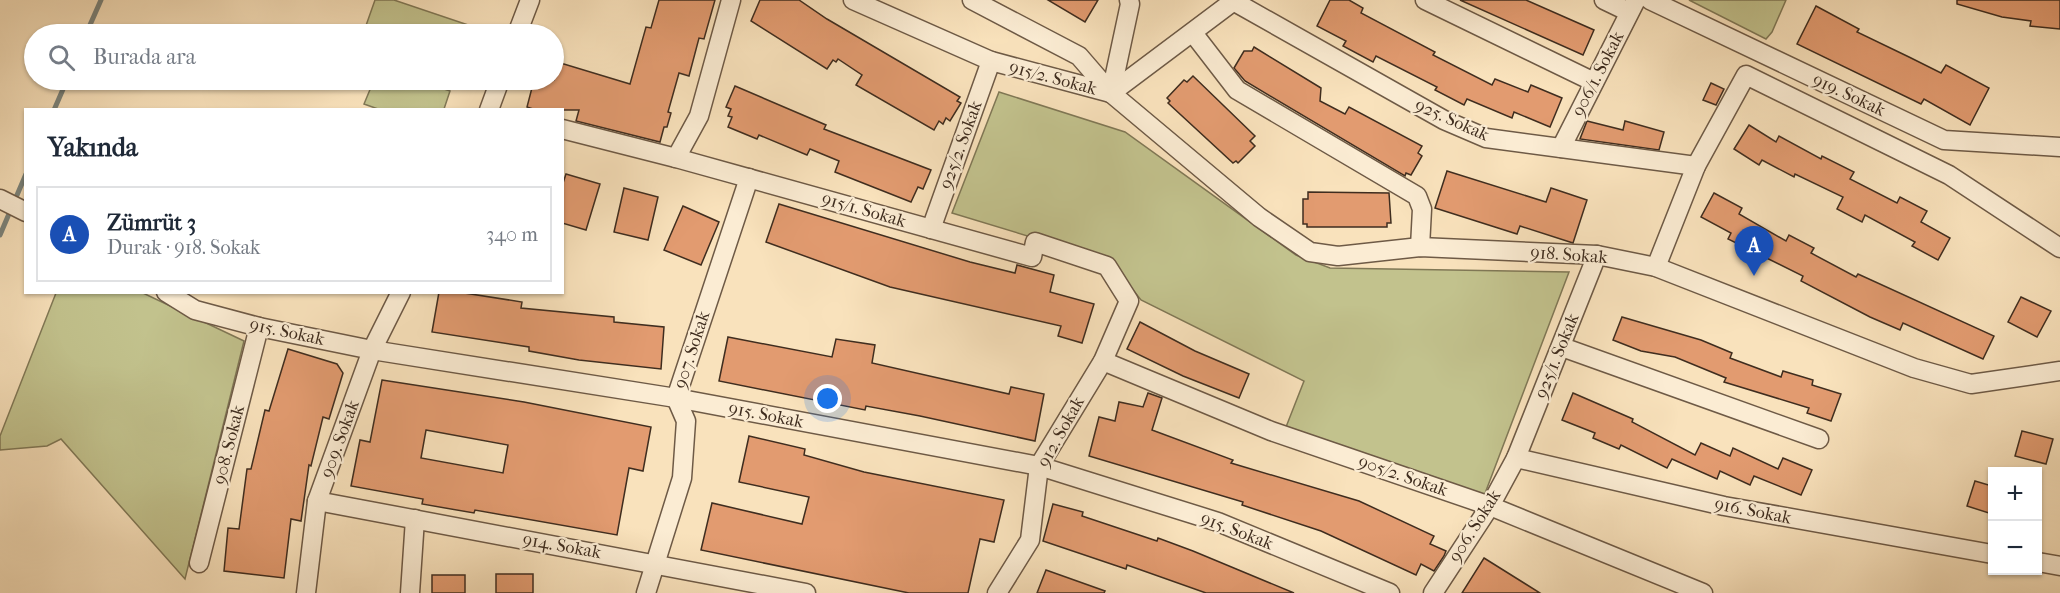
<!DOCTYPE html>
<html lang="tr">
<meta charset="utf-8">
<style>
body{margin:0;font-family:"IM FELL French Canon",serif;background:#f6f6f7;color:#1f2937}
.controls{position:absolute;right:18px;bottom:18px;display:grid;overflow:hidden;border-radius:0px;box-shadow:0 2px 4px #0004}
.controls button{width:54px;height:54px;display:grid;place-items:center;padding:0;border:0;border-bottom:2px solid #e0e1e3;background:#fff;color:#1f2937;font:30px sans-serif}
.you{position:absolute;left:828px;top:399px;width:21px;height:21px;margin:-15px;border:4px solid #fff;border-radius:50%;background:#1a73e8;box-shadow:0 0 0 9px #1a73e833}
.badge{display:grid;place-items:center;width:39px;height:39px;border-radius:50%;background:#2563eb;color:#fff;font-size:20px;font-weight:700}
.pin{position:absolute;translate:-50% -50px;filter:drop-shadow(0 2px 3px #0008)}
.pin::after{content:'';position:absolute;top:32px;width:21px;height:18px;background:inherit;clip-path:polygon(0 0,100% 0,50% 100%)}
.list{margin:0;padding:0;list-style:none}
h2{display:flex;justify-content:space-between;align-items:center;height:78px;margin:0;padding:0 24px;font-size:26px}
h2 small{font-size:20px;font-weight:400;color:#747a83}
.list li{display:grid;grid-template-columns:39px 1fr auto;gap:18px;align-items:center;box-sizing:border-box;height:96px;margin:0 12px 12px;padding:0 12px;border:2px solid #e0e1e3;border-radius:0px}
.list b{display:block;font-size:22px;white-space:nowrap}
.list p{margin:0;font-size:20px;white-space:nowrap;color:#747a83}
.list em{font-size:20px;font-style:normal;color:#747a83}
.icon{flex:none;width:33px;height:33px;fill:none;stroke:currentColor;stroke-width:2;stroke-linecap:round;stroke-linejoin:round}
.map{position:relative;flex:none;width:2060px;height:593px;overflow:hidden}
.search{position:absolute;background:#fff;box-shadow:0 2px 4px #0004;left:24px;top:24px;width:540px;height:66px;display:flex;align-items:center;gap:15px;box-sizing:border-box;padding:0 21px;border-radius:33px;color:#747a83;font-size:22px}
.panel{position:absolute;background:#fff;box-shadow:0 2px 4px #0004;left:24px;top:108px;width:540px;height:186px;border-radius:0px}
.map>svg:first-child{display:block}
</style>
<div class="map">
<svg width="2060" height="593" viewBox="0 0 2060 593">
<rect width="100%" height="100%" fill="#f9e2bc"/>
<filter id="stains"><feTurbulence type="fractalNoise" baseFrequency=".00333" numOctaves="4"/><feColorMatrix values="0 0 0 0 .2 0 0 0 0 .09 0 0 0 0 .02 0 0 0 .5 -.17"/></filter>
<radialGradient id="worn" r=".72"><stop offset=".6" stop-color="#630" stop-opacity="0"/><stop offset="1" stop-color="#630" stop-opacity=".3"/></radialGradient>
<g fill="#c2c28d" stroke="#807856" stroke-width="1.5">
<polygon points="375,0 394,0 486,31 485,34 363,34"/>
<polygon points="1689,0 1786,0 1772,32 1766,39"/>
<polygon points="374,80 418,80 450,91 444,109 378,109 364,104"/>
<polygon points="999,92 1125,132 1296,255 1330,268 1569,272 1484,496 1286,427 1304,381 1141,300 1110,261 952,213"/>
<polygon points="56,293 143,293 244,341 185,579 61,439 47,446 0,450 0,436"/>
</g>
<g fill="none" stroke-linecap="round" stroke-linejoin="round">
<g stroke="#7a837c" stroke-width="5">
<polyline points="86,34 101,0"/>
<polyline points="54,110 67,80"/>
<polyline points="0,235 26,174"/>
</g>
</g>
<g fill="#e29b70" stroke="#3f2d1f" stroke-width="1.5" fill-rule="evenodd">
<polygon points="659,0 715,0 704,39 699,38 689,76 679,73 668,112 671,113 667,127 664,127 660,142 576,121 579,110 536,110 527,107 534,80 554,80 554,61 630,84 646,27 651,28"/>
<polygon points="760,0 799,0 827,19 960,97 957,101 961,103 950,121 946,118 943,124 939,121 934,130 856,85 862,75 838,59 836,62 833,60 827,69 751,21"/>
<polygon points="1048,0 1098,0 1085,22"/>
<polygon points="1330,0 1349,0 1363,8 1361,13 1435,52 1433,55 1492,85 1495,79 1528,92 1531,85 1562,98 1550,127 1514,112 1512,118 1467,99 1464,105 1435,90 1437,87 1376,56 1373,62 1343,46 1346,41 1317,26"/>
<polygon points="1460,0 1526,0 1594,30 1583,55"/>
<polygon points="1957,0 2060,0 2060,29 2030,26 2031,21 2002,17 1957,4"/>
<polygon points="1816,6 1859,29 1857,32 1909,57 1941,73 1946,65 1989,88 1970,125 1924,99 1921,104 1797,44"/>
<polygon points="1254,47 1321,88 1320,101 1345,114 1349,107 1422,146 1418,153 1422,156 1411,175 1406,173 1405,176 1245,81 1234,68 1244,51 1252,51"/>
<polygon points="1193,76 1255,136 1250,141 1255,146 1238,163 1236,161 1233,163 1168,103 1170,101 1167,98 1184,80 1187,82"/>
<polygon points="1711,83 1724,89 1716,105 1703,100"/>
<polygon points="735,86 826,125 824,129 931,170 923,189 918,187 911,202 835,172 839,161 810,149 807,155 759,135 757,139 728,127 732,117 728,116 731,109 726,107"/>
<polygon points="1587,121 1623,130 1625,121 1664,132 1659,150 1580,139"/>
<polygon points="1749,125 1776,142 1779,136 1821,159 1822,156 1854,172 1850,179 1897,203 1900,197 1927,211 1921,222 1950,238 1938,260 1912,246 1915,242 1865,215 1862,222 1837,209 1843,197 1795,174 1794,177 1762,160 1759,165 1734,149"/>
<polygon points="1447,171 1546,202 1551,188 1587,200 1573,243 1520,226 1517,234 1435,208"/>
<polygon points="566,174 600,184 586,230 562,223 562,186"/>
<polygon points="624,188 658,197 648,240 614,232"/>
<polygon points="1308,192 1389,193 1391,223 1387,223 1387,227 1307,227 1307,224 1303,224 1303,199 1308,199"/>
<polygon points="1714,193 1742,208 1739,214 1786,241 1789,235 1814,248 1811,253 1856,277 1858,274 1994,336 1983,359 1903,323 1900,330 1870,317 1801,281 1803,276 1728,239 1731,233 1701,217"/>
<polygon points="779,204 970,262 1015,273 1017,265 1054,275 1050,292 1094,304 1082,343 1058,336 1061,326 890,287 766,242"/>
<polygon points="683,206 719,222 701,265 664,250"/>
<polygon points="439,292 458,292 522,302 521,308 614,317 614,322 664,327 661,369 579,360 529,351 529,347 432,332"/>
<polygon points="2021,297 2051,311 2037,337 2008,322"/>
<polygon points="1622,317 1701,340 1732,353 1730,358 1781,377 1783,371 1813,380 1812,385 1841,394 1831,421 1807,413 1809,408 1724,382 1726,378 1675,357 1641,351 1613,340"/>
<polygon points="1140,322 1195,351 1249,374 1239,398 1183,376 1127,349"/>
<polygon points="728,337 832,357 836,339 875,345 872,363 1009,394 1011,387 1044,394 1035,441 920,416 866,406 865,410 719,381"/>
<polygon points="288,349 337,364 343,373 329,419 323,417 311,466 309,465 301,521 291,519 284,578 224,571 228,528 239,529 247,469 251,469 265,410 269,411"/>
<path d="M 382,380 L 524,402 L 651,427 L 643,471 L 629,468 L 617,535 L 475,510 L 474,513 L 422,504 L 423,499 L 351,486 L 360,440 L 370,442 ZM 426,430 L 508,445 L 503,473 L 421,458 Z"/>
<polygon points="1148,393 1162,398 1152,430 1233,460 1231,463 1359,501 1434,536 1430,544 1446,551 1444,556 1434,571 1421,564 1416,575 1321,531 1242,505 1243,502 1089,456 1099,417 1115,421 1119,402 1143,407"/>
<polygon points="1573,393 1633,419 1632,422 1695,455 1701,443 1730,456 1733,448 1778,469 1783,458 1812,470 1801,495 1754,476 1750,485 1720,471 1717,479 1672,459 1667,468 1621,445 1619,449 1593,438 1595,433 1562,420"/>
<polygon points="2022,431 2053,439 2046,464 2015,456"/>
<polygon points="749,436 805,449 804,455 864,472 1004,500 994,542 980,539 968,593 909,593 701,550 712,503 802,524 809,497 739,482"/>
<polygon points="1975,481 1992,486 1992,514 1967,506"/>
<polygon points="1053,504 1083,512 1082,516 1157,541 1158,538 1193,551 1294,593 1206,593 1127,565 1126,569 1043,541"/>
<polygon points="1484,558 1540,593 1462,593"/>
<polygon points="1046,570 1105,591 1104,593 1037,593"/>
<rect x="496" y="574" width="37" height="19"/>
<rect x="432" y="575" width="33" height="18"/>
</g>
<g fill="none" stroke-linecap="round" stroke-linejoin="round">
<g stroke="#6e5a46" stroke-width="21">
<g id="minor">
<polyline points="853,0 991,61 1111,93"/>
<polyline points="972,0 1079,56 1111,93 1259,217 1310,252 1338,256 1420,247 1597,255 1656,267 1914,368 1971,384 2060,371"/>
<polyline points="1425,0 1594,82"/>
<polyline points="1604,0 1629,12"/>
<polyline points="1650,0 1944,140 2060,147"/>
<polyline points="1233,1 1444,120 1486,138 1696,166"/>
<polyline points="1193,33 1237,90 1417,196 1422,209 1420,247"/>
<polyline points="517,34 530,0"/>
<polyline points="1111,93 1235,0"/>
<polyline points="1111,93 1130,4 1129,0"/>
<polyline points="489,110 500,80"/>
<polyline points="562,129 676,158 1032,257 1035,242 1107,266 1129,301 1103,361 1039,466 1030,540 997,593"/>
<polyline points="1561,148 1636,0"/>
<polyline points="676,158 699,116 731,0"/>
<polyline points="0,199 26,212"/>
<polyline points="931,229 991,61"/>
<polyline points="1656,267 1696,166 1746,75 1949,175 2060,248"/>
<polyline points="166,292 195,310 259,327 372,350 676,398 1039,466 1218,522 1390,593"/>
<polyline points="1562,347 1819,439"/>
<polyline points="1103,361 1271,431 1490,506 1703,593"/>
<polyline points="1516,458 1724,506 1992,554"/>
<polyline points="317,501 806,593"/>
<polyline points="2038,562 2060,566"/>
<polyline points="199,563 259,327"/>
<polyline points="306,593 317,501 372,350 401,292"/>
<polyline points="410,593 415,519"/>
<polyline points="646,593 682,478 686,421 676,398 749,178"/>
<polyline points="1433,593 1490,506 1516,458 1597,255"/>
</g>
</g>
<use href="#minor" stroke="#fbecd3" stroke-width="18"/>
</g>
<g text-anchor="middle" dominant-baseline="central" stroke-width="4.5" stroke-linejoin="round" paint-order="stroke">
<g font-size="18" fill="#3f2d1f" stroke="#fbecd3">
<text transform="translate(1598 74) rotate(-63)">906/1. Sokak</text>
<text transform="translate(1053 78) rotate(15)">915/2. Sokak</text>
<text transform="translate(1849 95) rotate(25)">919. Sokak</text>
<text transform="translate(1452 120) rotate(24)">925. Sokak</text>
<text transform="translate(961 145) rotate(-70)">925/2. Sokak</text>
<text transform="translate(864 210) rotate(16)">915/1. Sokak</text>
<text transform="translate(1569 255) rotate(4)">918. Sokak</text>
<text transform="translate(287 332) rotate(12)">915. Sokak</text>
<text transform="translate(692 350) rotate(-72)">907. Sokak</text>
<text transform="translate(1557 356) rotate(-68)">925/1. Sokak</text>
<text transform="translate(766 415) rotate(11)">915. Sokak</text>
<text transform="translate(1061 432) rotate(-61)">912. Sokak</text>
<text transform="translate(340 439) rotate(-70)">909. Sokak</text>
<text transform="translate(229 445) rotate(-76)">908. Sokak</text>
<text transform="translate(1403 476) rotate(19)">905/2. Sokak</text>
<text transform="translate(1753 511) rotate(11)">916. Sokak</text>
<text transform="translate(1475 526) rotate(-58)">906. Sokak</text>
<text transform="translate(1237 531) rotate(21)">915. Sokak</text>
<text transform="translate(562 546) rotate(10)">914. Sokak</text>
</g>
</g>
<rect width="100%" height="100%" filter="url(#stains)"/>
<rect width="100%" height="100%" fill="url(#worn)"/>
</svg>
<div class="controls">
<button>+</button>
<button>−</button>
</div>
<div class="you"></div>
<div class="pin badge" style="left:1754px;top:276px;background:#1a4fb4">A</div>
<div class="search"><svg class="icon" aria-label="search" viewBox="0 0 24 24"><circle cx="10" cy="10" r="6"/><path d="M15 15l6 6"/></svg>Burada ara</div>
<section class="panel">
<h2>Yakında<small></small></h2>
<ul class="list">
<li><span class="badge" style="background:#1a4fb4">A</span><div><b>Zümrüt 3</b><p>Durak · 918. Sokak</p></div><em>340 m</em></li>
</ul>
</section>
</div>
